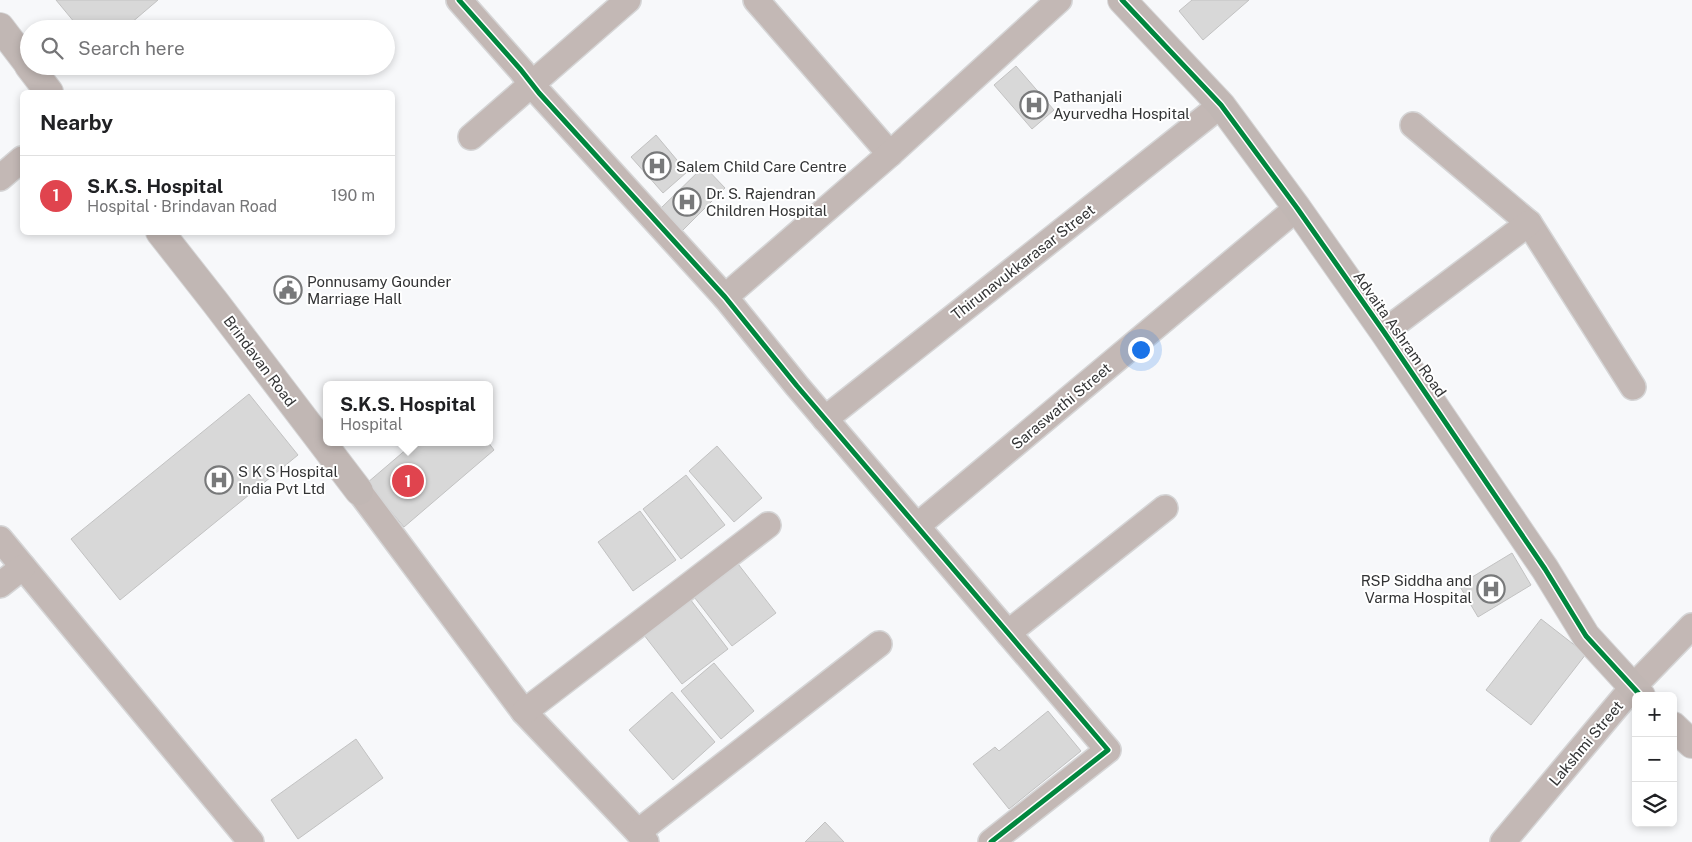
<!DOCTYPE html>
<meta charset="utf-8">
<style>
body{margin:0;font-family:"Public Sans",sans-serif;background:#f2f2f2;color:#202124}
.controls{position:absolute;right:15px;bottom:15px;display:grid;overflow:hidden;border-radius:8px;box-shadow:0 2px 8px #0003}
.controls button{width:45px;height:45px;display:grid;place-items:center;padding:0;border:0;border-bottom:1px solid #e0e0e0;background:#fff;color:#202124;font:25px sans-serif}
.you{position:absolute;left:1140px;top:349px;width:18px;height:18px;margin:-12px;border:4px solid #fff;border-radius:50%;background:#1a73e8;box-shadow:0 0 0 8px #1a73e833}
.badge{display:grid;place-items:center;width:32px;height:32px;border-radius:50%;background:#78797a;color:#fff;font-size:16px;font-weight:700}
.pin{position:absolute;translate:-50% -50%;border:2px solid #fff;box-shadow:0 1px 5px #0006}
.popup{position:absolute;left:323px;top:381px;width:170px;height:65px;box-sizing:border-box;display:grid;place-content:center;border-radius:8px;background:#fff;filter:drop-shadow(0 1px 4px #0005);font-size:16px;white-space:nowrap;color:#757577}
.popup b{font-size:19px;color:#202124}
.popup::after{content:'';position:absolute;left:50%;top:100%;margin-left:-10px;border:10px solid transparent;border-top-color:#fff}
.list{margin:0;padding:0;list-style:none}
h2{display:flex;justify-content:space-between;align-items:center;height:65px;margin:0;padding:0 20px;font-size:21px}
h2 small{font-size:16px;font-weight:400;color:#757577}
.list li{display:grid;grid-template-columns:32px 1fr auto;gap:15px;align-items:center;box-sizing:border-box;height:80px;padding:0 20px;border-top:1px solid #e0e0e0}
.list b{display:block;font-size:19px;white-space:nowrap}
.list p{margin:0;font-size:16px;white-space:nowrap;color:#757577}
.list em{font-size:16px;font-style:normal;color:#757577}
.icon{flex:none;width:28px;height:28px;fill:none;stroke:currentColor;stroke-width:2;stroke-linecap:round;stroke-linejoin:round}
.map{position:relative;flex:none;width:1692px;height:842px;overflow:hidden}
.search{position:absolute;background:#fff;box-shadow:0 2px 8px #0003;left:20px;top:20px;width:375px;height:55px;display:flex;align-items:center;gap:12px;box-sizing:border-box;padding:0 18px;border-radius:28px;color:#757577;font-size:19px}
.panel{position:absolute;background:#fff;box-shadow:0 2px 8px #0003;left:20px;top:90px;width:375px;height:145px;border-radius:8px}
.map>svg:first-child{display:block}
</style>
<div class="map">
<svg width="1692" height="842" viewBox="0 0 1692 842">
<rect width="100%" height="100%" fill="#f7f8fa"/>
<g fill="#d8d8d8" stroke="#c2c2c2">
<polygon points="56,0 158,0 124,29 80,29"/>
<polygon points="1192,0 1249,0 1203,40 1179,11"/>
<polygon points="1016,66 1054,110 1032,129 994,85"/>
<polygon points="656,135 687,172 663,193 631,157"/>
<polygon points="704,166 725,188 682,231 660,209"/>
<polygon points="249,394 298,455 120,600 71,539"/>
<polygon points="415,442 488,442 494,450 404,527 367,483"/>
<polygon points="717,446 762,498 734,522 689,471"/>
<polygon points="686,475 725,525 681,559 643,509"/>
<polygon points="640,511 676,560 633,591 598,542"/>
<polygon points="1512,553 1531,585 1478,617 1459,585"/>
<polygon points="735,560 776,613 732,646 691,593"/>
<polygon points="690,599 728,649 682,684 644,635"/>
<polygon points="1541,619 1586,654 1531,725 1486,690"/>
<polygon points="714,663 754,711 721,739 681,691"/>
<polygon points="672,692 715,742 673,780 629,730"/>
<polygon points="1048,711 1081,751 1009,809 973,764 995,747 999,751"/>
<polygon points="356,739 383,778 298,839 271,800"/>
<polygon points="825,822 844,842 805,842"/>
</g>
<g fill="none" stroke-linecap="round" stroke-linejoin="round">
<g stroke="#d5d5d6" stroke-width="28">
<g id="street">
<polyline points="459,0 521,70 539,93 725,297 797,386 1108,750 991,842"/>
<polyline points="756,0 890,154"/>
<polyline points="1413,125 1529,223 1633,387"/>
<polyline points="471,137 628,0"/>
<polyline points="0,178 22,159"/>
<polyline points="725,297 890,154 1059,0"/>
<polyline points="1384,332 1529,223"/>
<polyline points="825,419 1221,105"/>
<polyline points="359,491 524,712 638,832 646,842"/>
<polyline points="917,526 1297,208"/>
<polyline points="0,539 251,842"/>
<polyline points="0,585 23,567"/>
<polyline points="1008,633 1165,508"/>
<polyline points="524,712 768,525"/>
<polyline points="638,832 879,644"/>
<polyline points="1503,842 1632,688 1692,626"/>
</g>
</g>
<g stroke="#d5d5d6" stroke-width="30">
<g id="secondary">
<polyline points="1122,0 1221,105 1297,208 1384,332 1545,569 1586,636 1641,696"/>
<polyline points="0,27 29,65"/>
<polyline points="29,66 49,92"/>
<polyline points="160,232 215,302 359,491"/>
<polyline points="1673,726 1692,744"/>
</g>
</g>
<use href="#street" stroke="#c3b8b5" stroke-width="25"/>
<use href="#secondary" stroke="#c1b7b4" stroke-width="28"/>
<g stroke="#fff" stroke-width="8">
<g id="cycleway">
<polyline points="459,0 521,70 539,93 725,297 797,386 1108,750 991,842"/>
<polyline points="1122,0 1221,105 1297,208 1384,332 1545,569 1586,636 1641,696"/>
</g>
</g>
<use href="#cycleway" stroke="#00873e" stroke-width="5"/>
</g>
<defs>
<g id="hospital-ring" transform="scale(1.4375)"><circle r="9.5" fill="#fff" stroke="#78797a" stroke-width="1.5"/><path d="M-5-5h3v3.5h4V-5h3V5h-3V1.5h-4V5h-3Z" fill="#78797a"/></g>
<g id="civic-ring" transform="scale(1.4375)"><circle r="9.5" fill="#fff" stroke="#78797a" stroke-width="1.5"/><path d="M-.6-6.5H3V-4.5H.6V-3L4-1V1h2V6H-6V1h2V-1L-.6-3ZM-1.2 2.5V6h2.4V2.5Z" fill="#78797a"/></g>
</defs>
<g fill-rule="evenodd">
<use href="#hospital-ring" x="1034" y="105"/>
<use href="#hospital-ring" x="657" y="166"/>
<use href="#hospital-ring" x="687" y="202"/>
<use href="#civic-ring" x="288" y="290"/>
<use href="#hospital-ring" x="219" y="480"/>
<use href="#hospital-ring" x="1491" y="589"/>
</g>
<g text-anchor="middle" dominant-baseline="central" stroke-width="4" stroke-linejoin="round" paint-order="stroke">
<g font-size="15" fill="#333435" stroke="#fff" text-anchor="start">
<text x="1053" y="96">Pathanjali<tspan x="1053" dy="17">Ayurvedha Hospital</tspan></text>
<text x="676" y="166">Salem Child Care Centre</text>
<text x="706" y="193">Dr. S. Rajendran<tspan x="706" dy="17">Children Hospital</tspan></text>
<text x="307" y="281">Ponnusamy Gounder<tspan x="307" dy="17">Marriage Hall</tspan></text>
<text x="238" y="471">S K S Hospital<tspan x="238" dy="17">India Pvt Ltd</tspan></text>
<text x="1472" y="580" text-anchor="end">RSP Siddha and<tspan x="1472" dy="17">Varma Hospital</tspan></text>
</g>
<g font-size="15" fill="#333435" stroke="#fff">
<text transform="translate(1023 262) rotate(-38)">Thirunavukkarasar Street</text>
<text transform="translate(1400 334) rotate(55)">Advaita Ashram Road</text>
<text transform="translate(260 361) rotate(53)">Brindavan Road</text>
<text transform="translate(1061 406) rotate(-40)">Saraswathi Street</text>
<text transform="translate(1586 743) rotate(-50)">Lakshmi Street</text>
</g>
</g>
</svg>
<div class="controls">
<button>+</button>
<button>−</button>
<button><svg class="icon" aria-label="layers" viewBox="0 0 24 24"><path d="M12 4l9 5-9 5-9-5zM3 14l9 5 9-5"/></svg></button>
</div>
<div class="you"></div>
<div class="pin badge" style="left:408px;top:481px;background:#e0444e">1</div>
<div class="popup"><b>S.K.S. Hospital</b>Hospital</div>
<div class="search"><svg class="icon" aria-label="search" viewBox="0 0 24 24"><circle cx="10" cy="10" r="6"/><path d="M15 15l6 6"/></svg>Search here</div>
<section class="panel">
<h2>Nearby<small></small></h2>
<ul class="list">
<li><span class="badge" style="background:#e0444e">1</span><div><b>S.K.S. Hospital</b><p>Hospital · Brindavan Road</p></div><em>190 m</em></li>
</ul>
</section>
</div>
